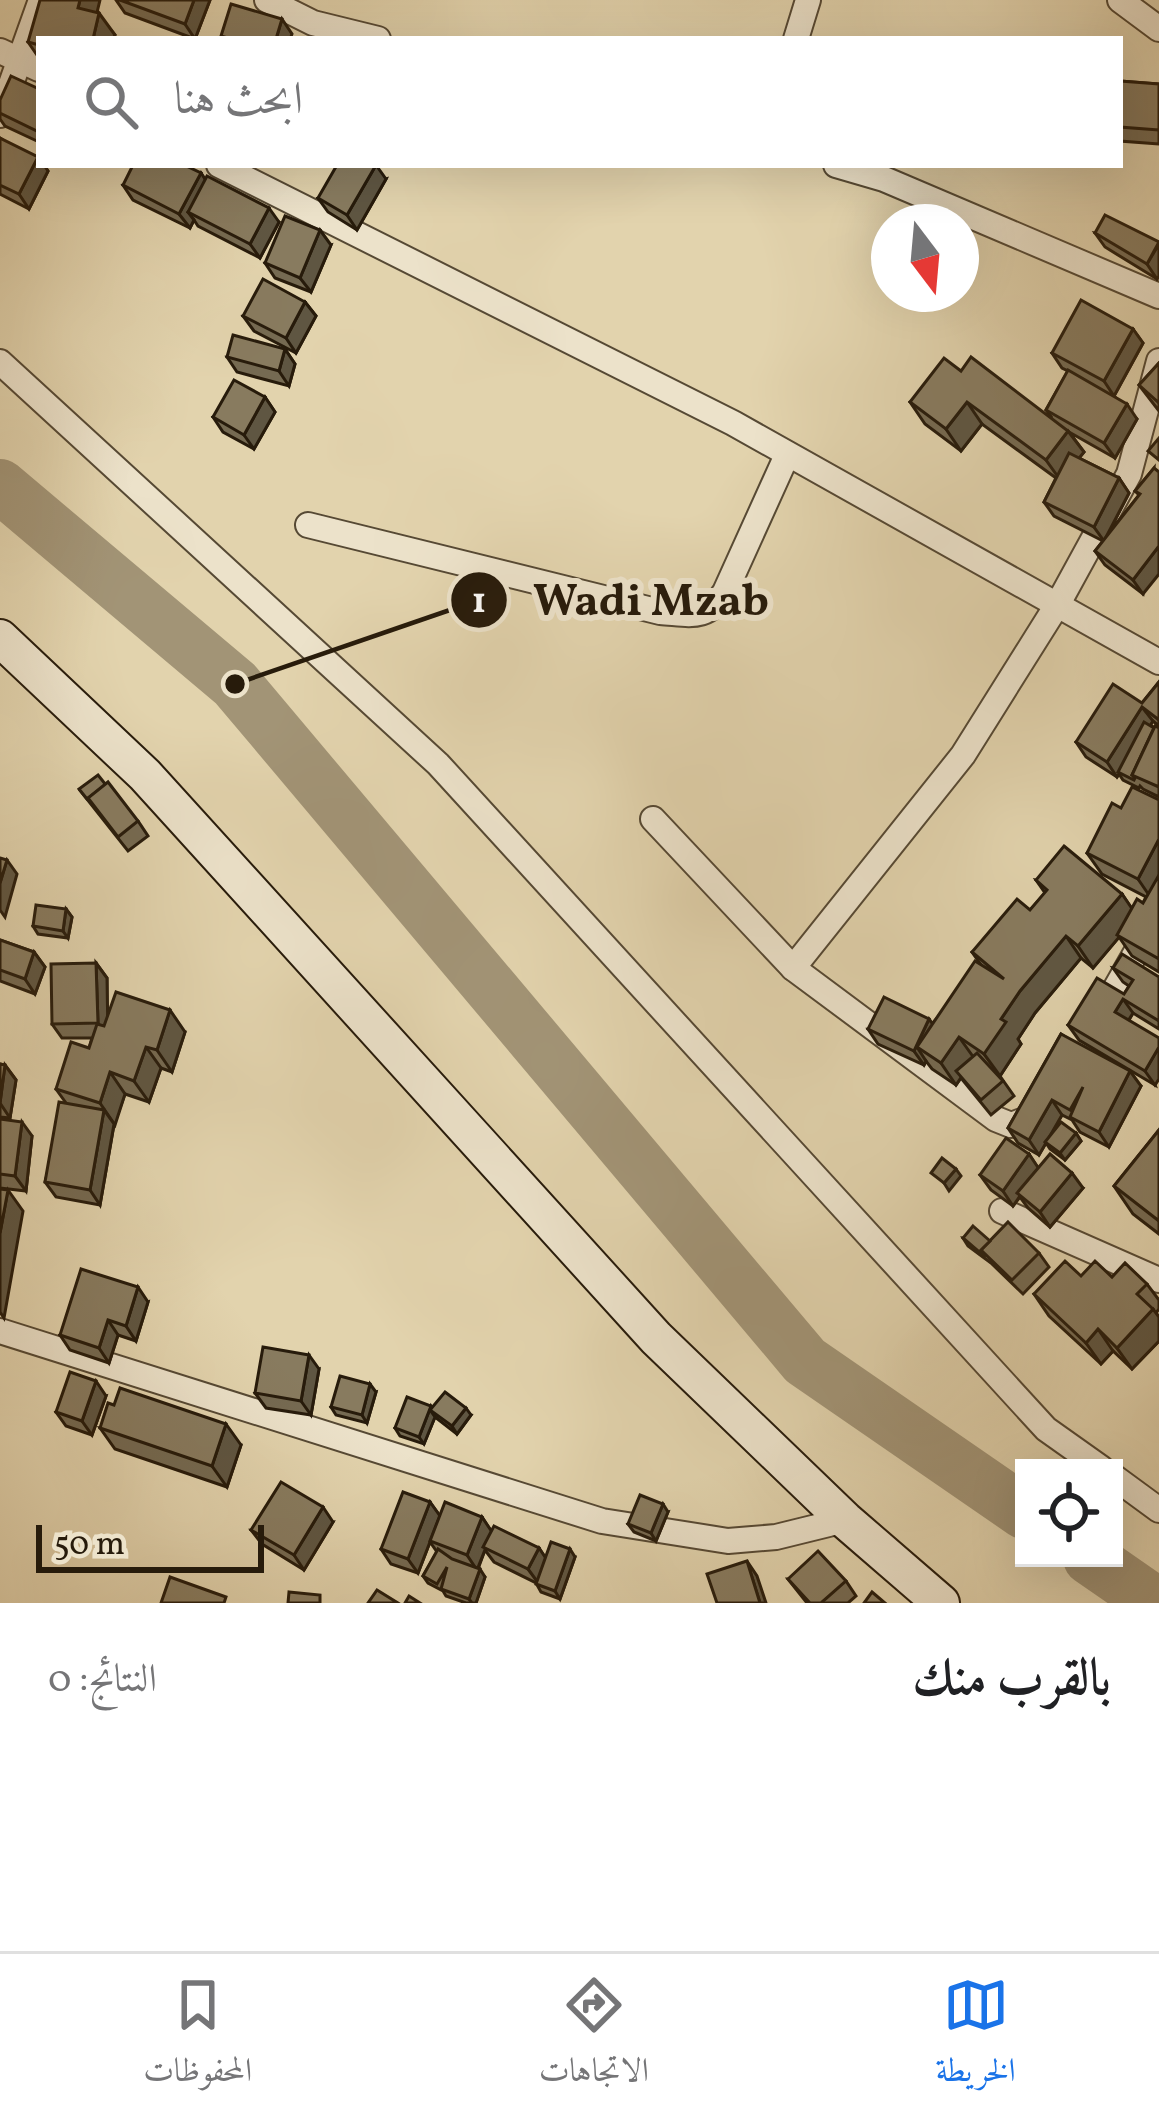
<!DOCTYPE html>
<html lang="ar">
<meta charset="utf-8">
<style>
body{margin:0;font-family:Vollkorn,Amiri,serif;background:#f6f6f6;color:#202124;direction:rtl}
.controls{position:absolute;right:36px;bottom:36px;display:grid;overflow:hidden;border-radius:0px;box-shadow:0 12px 48px #0002}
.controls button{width:108px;height:108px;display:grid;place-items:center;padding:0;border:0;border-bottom:3px solid #e0e0e0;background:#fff;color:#202124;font:60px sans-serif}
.compass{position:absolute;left:871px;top:204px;width:108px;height:108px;border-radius:50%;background:#fff;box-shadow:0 12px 48px #0002;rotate:164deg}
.scale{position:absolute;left:36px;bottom:30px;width:228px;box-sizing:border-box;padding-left:12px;border:6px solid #271b0b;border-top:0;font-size:33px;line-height:42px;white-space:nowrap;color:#271b0b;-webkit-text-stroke:9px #ece2ca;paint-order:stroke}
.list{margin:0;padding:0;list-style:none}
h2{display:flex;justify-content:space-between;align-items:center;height:156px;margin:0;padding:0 48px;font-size:51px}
h2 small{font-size:39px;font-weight:400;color:#757577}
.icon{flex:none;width:66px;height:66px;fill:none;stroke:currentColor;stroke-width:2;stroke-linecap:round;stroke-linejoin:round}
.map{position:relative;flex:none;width:1159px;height:1603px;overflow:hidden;direction:ltr}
.search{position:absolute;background:#fff;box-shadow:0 12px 48px #0002;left:36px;right:36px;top:36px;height:132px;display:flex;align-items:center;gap:30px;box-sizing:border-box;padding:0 42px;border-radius:0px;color:#757577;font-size:45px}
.sheet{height:348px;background:#fff}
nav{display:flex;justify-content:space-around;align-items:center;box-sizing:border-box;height:168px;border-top:3px solid #e0e0e0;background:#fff;font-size:33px;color:#757577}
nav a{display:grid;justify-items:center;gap:6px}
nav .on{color:#1a73e8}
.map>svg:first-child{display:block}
</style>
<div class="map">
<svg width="1159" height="1603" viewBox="0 0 1159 1603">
<rect width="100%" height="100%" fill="#e2d3ad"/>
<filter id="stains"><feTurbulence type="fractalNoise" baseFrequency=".00167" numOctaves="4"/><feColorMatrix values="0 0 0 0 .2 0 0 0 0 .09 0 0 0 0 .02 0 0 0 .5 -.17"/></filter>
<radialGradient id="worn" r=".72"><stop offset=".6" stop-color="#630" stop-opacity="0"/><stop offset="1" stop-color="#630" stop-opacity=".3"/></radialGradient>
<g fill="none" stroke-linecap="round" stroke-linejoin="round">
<g stroke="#a29476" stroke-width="54">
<polyline points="0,486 235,684 805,1361 1024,1512"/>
<polyline points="1090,1558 1155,1603"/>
</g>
<g stroke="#564934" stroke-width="28">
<g id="street">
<polyline points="267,0 313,23 378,39"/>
<polyline points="1120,0 1159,29"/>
<polyline points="796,39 808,0"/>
<polyline points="0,51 39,69"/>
<polyline points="0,115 41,0"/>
<polyline points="219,165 733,423 1159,662"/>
<polyline points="836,165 884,179 1159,296"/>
<polyline points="0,362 438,764 1046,1429 1101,1468"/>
<path d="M 308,525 L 660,612 C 691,614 706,621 725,592 L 787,455"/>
<polyline points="653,819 793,968 996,1119 1011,1125 1027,1119 1033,1111"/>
<polyline points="793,968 963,755 1059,602 1129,474 1159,361"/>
<polyline points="1101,1014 1159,912"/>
<polyline points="1002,1211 1159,1280"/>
<polyline points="0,1331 602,1521 728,1541 776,1537 845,1520"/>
<polyline points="1114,1477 1159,1510"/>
</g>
</g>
<g stroke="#271b0b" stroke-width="40">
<polyline id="secondary" points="0,638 145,775 656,1338 845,1520 941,1603"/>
</g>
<use href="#street" stroke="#ece2ca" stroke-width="24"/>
<use href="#secondary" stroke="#ece2ca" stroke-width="36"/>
</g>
<g fill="#756a52" stroke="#271b0b" stroke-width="3">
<polygon points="116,0 210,0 195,39 125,13"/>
<polygon points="97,13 115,35 113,39 39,39 39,58 28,42"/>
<polygon points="1120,81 1159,84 1159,144 1120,141"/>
<polygon points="39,89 39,142 5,126 0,119 0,100"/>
<polygon points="0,138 39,165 44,165 48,171 29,209 0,194"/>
<polygon points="201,173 205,180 279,222 260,258 198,226 194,220 190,228 133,200 123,185"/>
<polygon points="386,179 357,230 328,212 318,198"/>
<polygon points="1095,233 1159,242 1157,279 1105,247"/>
<polygon points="331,245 311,292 275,278 265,263"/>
<polygon points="305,302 316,316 296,353 254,331 243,316"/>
<polygon points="1133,329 1143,343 1114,396 1137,419 1115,458 1069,432 1084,452 1079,458 1119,478 1129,493 1108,534 1139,495 1135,491 1154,468 1143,594 1105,565 1095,551 1103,541 1054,516 1044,502 1056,478 982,424 961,451 925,424 910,402 961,371 1052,418 1046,410 1068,371 1062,368 1052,353"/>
<polygon points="285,349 295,364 289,386 237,372 227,357"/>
<polygon points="1159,363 1159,411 1139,385"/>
<polygon points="265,397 275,412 254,449 223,432 213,417"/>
<polygon points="1159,682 1159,726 1153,721 1150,726 1159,728 1159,797 1143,789 1140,786 1139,788 1123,780 1119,774 1117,777 1086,757 1076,742 1142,703"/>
<polygon points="79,789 138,821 148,836 128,851"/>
<polygon points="1159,800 1159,972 1132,956 1119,937 1093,968 1081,958 1035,1013 1018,1039 1021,1044 1000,1076 1014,1096 991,1115 961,1078 956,1085 932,1069 926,1061 924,1065 878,1044 868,1029 932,1024 981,965 972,952 1030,910 1045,893 1036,880 1122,894 1132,909 1143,903 1146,897 1102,874 1087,853 1121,808"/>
<polygon points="66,909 72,917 68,938 38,934 33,926"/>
<polygon points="0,940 34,952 45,967 35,994 0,981"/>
<polygon points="96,963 107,978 107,1016 185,1032 172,1072 161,1068 149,1102 125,1094 114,1125 100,1205 56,1197 45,1182 66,1103 56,1089 89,1048 92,1038 62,1038 52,1024"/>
<polygon points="1113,968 1159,977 1159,1029 1133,1013 1129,1020 1155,1085 1079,1040 1068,1025 1124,994 1129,986 1123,982"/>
<polygon points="1061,1034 1141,1086 1109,1147 1080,1132 1072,1120 1062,1115 1051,1134 1076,1133 1081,1141 1065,1160 1050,1149 1046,1143 1039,1155 1018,1143 1008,1128"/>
<polygon points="0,1064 5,1065 16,1080 10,1118 0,1117"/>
<polygon points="0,1119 32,1136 26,1191 0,1188"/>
<polygon points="1159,1130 1159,1234 1133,1214 1114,1186"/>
<polygon points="1029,1154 1038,1168 1083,1188 1050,1227 1028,1208 1020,1197 1013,1206 991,1190 980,1175"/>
<polygon points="963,1238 990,1241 1039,1253 1049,1267 1023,1294 991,1263 968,1246"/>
<polygon points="1081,1276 1112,1277 1147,1284 1159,1300 1159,1309 1156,1313 1159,1317 1159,1341 1132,1369 1113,1351 1101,1364 1049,1316 1034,1294"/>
<polygon points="148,1302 136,1341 118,1335 109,1363 70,1350 60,1335"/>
<polygon points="319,1369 311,1415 266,1408 255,1393"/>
<polygon points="376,1392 367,1423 336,1415 331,1407"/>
<polygon points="106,1396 92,1435 66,1426 56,1412"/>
<polygon points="432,1408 471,1415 457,1434 435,1417 424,1444 400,1436 395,1428"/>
<polygon points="100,1428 241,1445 227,1487 115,1449"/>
<polygon points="430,1502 440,1516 482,1517 491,1531 539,1548 545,1557 575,1557 560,1599 541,1592 536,1583 494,1562 485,1550 478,1569 485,1577 476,1603 466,1603 446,1596 443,1591 428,1583 423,1576 437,1552 430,1542 418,1573 391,1564 381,1549"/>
<polygon points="668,1512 656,1541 634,1532 628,1524"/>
<polygon points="333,1522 304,1570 262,1544 251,1530"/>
<polygon points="788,1579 846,1581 856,1596 848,1603 807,1603"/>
</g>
<g fill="#5f5642" stroke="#271b0b" stroke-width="3">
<polygon points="80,0 100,0 93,29 78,8"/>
<polygon points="194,0 210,0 195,39 185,24"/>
<polygon points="99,13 115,35 113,39 93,39"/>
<polygon points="282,19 292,34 290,39 276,39"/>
<polygon points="38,157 39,165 44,165 48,171 29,209 19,194"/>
<polygon points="376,165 386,179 357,230 347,215"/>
<polygon points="201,173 211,188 188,212 194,220 190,228 179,214"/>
<polygon points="269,208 279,222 260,258 250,244"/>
<polygon points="320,230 331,245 311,292 300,278"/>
<polygon points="1159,244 1159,276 1157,279 1147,264"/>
<polygon points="305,302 316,316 296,353 286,338"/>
<polygon points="1133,329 1143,343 1114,396 1104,381"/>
<polygon points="285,349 295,364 289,386 279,371"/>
<polygon points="265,397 275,412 254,449 244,435"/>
<polygon points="967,402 982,424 961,451 946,429"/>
<polygon points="1127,404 1137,419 1115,458 1104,443"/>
<polygon points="1068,431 1084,452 1061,481 1046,460"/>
<polygon points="1119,478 1129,493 1104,541 1094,527"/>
<polygon points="1159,546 1159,574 1143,594 1133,580"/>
<polygon points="1142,707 1153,721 1117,777 1107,762"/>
<polygon points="1159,839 1159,890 1153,901 1138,879"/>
<polygon points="7,860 17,874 5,917 0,910 0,883"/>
<polygon points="1122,894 1137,916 1093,968 1078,946"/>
<polygon points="66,909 72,917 68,938 63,931"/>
<polygon points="1066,936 1081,958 1035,1013 1018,1039 1021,1044 1000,1076 984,1054 1001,1019 1020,991"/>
<polygon points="34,952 45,967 35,994 25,979"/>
<polygon points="96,963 107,978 108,1037 98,1023"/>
<polygon points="1123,999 1133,1013 1125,1026 1115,1012"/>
<polygon points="170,1010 185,1032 172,1072 157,1050"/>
<polygon points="929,1019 940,1034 917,1047 926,1061 924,1065 914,1051"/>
<polygon points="959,1037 974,1058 956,1085 941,1063"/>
<polygon points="146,1047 161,1068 149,1102 134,1081"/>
<polygon points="1159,1047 1159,1079 1155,1085 1145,1071"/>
<polygon points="5,1065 16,1080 10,1118 0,1103"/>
<polygon points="1130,1071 1141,1086 1109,1147 1099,1132"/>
<polygon points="110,1072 125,1094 115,1125 100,1103"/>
<polygon points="1052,1100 1062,1115 1039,1155 1029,1140"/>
<polygon points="104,1110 114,1124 100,1205 90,1190"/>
<polygon points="22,1122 32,1136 26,1191 15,1176"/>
<polygon points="1076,1133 1081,1141 1065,1160 1060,1153"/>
<polygon points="1029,1154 1039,1169 1013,1206 1003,1191"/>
<polygon points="956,1169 961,1176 949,1191 944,1183"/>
<polygon points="1072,1173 1083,1188 1050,1227 1040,1212"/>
<polygon points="8,1190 23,1211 4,1318 0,1312 0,1233"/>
<polygon points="138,1287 148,1302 136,1341 126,1326"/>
<polygon points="1153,1309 1159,1317 1159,1341 1132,1369 1117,1348"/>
<polygon points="108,1320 118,1335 109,1363 99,1348"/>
<polygon points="1098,1329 1113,1351 1101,1364 1086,1343"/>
<polygon points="309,1355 319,1369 311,1415 301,1401"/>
<polygon points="96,1381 106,1396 92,1435 82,1421"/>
<polygon points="370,1384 376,1392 367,1423 362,1415"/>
<polygon points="431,1406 436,1413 430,1410 435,1417 424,1444 419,1437"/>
<polygon points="466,1408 471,1415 457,1434 452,1426"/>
<polygon points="226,1424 241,1445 227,1487 212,1466"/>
<polygon points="430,1502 440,1516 418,1573 408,1559"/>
<polygon points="663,1504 668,1512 656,1541 651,1533"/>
<polygon points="323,1507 333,1522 304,1570 294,1555"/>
<polygon points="482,1517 492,1532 477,1570 467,1555"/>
<polygon points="539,1548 549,1563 539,1584 528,1569"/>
<polygon points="570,1549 575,1557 560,1599 555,1591"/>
<polygon points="747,1561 757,1576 766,1603 760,1603"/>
<polygon points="480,1569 485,1577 476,1603 472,1603 469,1599"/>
</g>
<g fill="#887b5f" stroke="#271b0b" stroke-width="3">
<polygon points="40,0 80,0 78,8 99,13 93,39 39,39 39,45 28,42"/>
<polygon points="120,0 194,0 185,24"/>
<polygon points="231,4 282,19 276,39 231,39 221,36"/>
<polygon points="11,76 39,89 39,132 0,113 0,100"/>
<polygon points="1120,81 1159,84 1159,130 1120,127"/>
<polygon points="0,138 38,157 19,194 0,185"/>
<polygon points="133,165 184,165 201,173 179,214 123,185"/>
<polygon points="337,165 376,165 347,215 318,198"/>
<polygon points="207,176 269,208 250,244 188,212"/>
<polygon points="1105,215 1159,242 1147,264 1095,233"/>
<polygon points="285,216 320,230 300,278 265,263"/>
<polygon points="263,279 305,302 286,338 243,316"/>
<polygon points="1081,300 1133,329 1104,381 1052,353"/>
<polygon points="233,335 285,349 279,371 227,357"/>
<polygon points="971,357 1068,431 1046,460 967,402 946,429 910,402 944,358 961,371"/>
<polygon points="1159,363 1159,403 1139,385"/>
<polygon points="1068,370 1127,404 1104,443 1046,410"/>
<polygon points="234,380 265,397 244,435 213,417"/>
<polygon points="1159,438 1159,460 1148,451"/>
<polygon points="1069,453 1119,478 1094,527 1044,502"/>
<polygon points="1154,468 1159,472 1159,546 1133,580 1095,551 1140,494 1135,491"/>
<polygon points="1159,682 1159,720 1142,707 1107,762 1076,742 1113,684 1142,703"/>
<polygon points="1144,722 1154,728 1132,775 1135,778 1134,780 1118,772"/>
<polygon points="1155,726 1159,728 1159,787 1132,775"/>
<polygon points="98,775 106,785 87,799 79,789"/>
<polygon points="108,782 138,821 118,837 88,798"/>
<polygon points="1132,787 1159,800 1159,839 1138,879 1087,853 1112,803 1121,808"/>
<polygon points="1064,846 1122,894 1078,946 1066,936 1020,991 1001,1019 1006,1022 984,1054 959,1037 941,1063 917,1047 975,961 1004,979 972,952 1017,899 1030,910 1047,890 1036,880"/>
<polygon points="0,858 7,860 0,883"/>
<polygon points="1159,875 1159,959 1117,935 1137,899 1143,903"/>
<polygon points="36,905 66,909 63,931 33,926"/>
<polygon points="0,940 34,952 25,979 0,970"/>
<polygon points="1122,954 1159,977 1159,1021 1123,999 1115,1012 1159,1038 1159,1047 1145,1071 1068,1025 1097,978 1124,994 1133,980 1113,968"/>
<polygon points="96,963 98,1023 52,1024 51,964"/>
<polygon points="116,992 170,1010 157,1050 146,1047 134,1081 110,1072 100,1103 56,1089 71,1042 89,1048 97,1024 104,1026"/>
<polygon points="884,997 929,1019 914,1051 868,1029"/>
<polygon points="1061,1034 1130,1071 1099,1132 1070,1117 1083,1087 1070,1110 1052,1100 1029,1140 1008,1128"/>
<polygon points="977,1053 1003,1081 981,1100 956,1071"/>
<polygon points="0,1064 5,1065 0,1103"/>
<polygon points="59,1102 104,1110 90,1190 45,1182"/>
<polygon points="0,1119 22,1122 15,1176 0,1174"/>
<polygon points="1061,1122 1076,1133 1060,1153 1045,1142"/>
<polygon points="1159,1130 1159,1221 1114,1186"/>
<polygon points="1006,1138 1029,1154 1003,1191 980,1175"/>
<polygon points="1050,1154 1072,1173 1040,1212 1017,1193"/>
<polygon points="942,1158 956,1169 944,1183 931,1173"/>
<polygon points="0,1189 8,1190 0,1233"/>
<polygon points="1008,1222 1039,1253 1012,1280 981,1250"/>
<polygon points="973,1226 990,1241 981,1250 985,1257 963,1238"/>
<polygon points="1065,1261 1081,1276 1095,1261 1112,1277 1125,1263 1147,1284 1137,1294 1153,1309 1117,1348 1098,1329 1086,1343 1034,1294"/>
<polygon points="81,1269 138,1287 126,1326 108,1320 99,1348 60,1335"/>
<polygon points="263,1347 309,1355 301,1401 255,1393"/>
<polygon points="70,1372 96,1381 82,1421 56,1412"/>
<polygon points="340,1376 370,1384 362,1415 331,1407"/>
<polygon points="120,1388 226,1424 212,1466 100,1428 108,1403 114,1405"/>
<polygon points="445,1392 466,1408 452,1426 430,1410"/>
<polygon points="407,1397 431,1406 419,1437 395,1428"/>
<polygon points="281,1482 323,1507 294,1555 251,1530"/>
<polygon points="403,1492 430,1502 408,1559 381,1549"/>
<polygon points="640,1495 663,1504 651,1533 628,1524"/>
<polygon points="445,1502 482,1517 467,1555 430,1541"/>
<polygon points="494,1526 539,1548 528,1569 483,1547"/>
<polygon points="551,1542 570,1549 555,1591 536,1584"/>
<polygon points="438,1549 452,1559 480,1569 469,1599 441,1589 447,1567 437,1584 423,1576"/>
<polygon points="818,1551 846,1581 821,1603 810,1603 788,1579"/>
<polygon points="747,1561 760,1603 717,1603 707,1574"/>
<polygon points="170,1577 226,1597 224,1603 161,1603"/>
<polygon points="377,1590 398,1603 368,1603"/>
<polygon points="289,1592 320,1595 320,1603 288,1603"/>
<polygon points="872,1592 885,1603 864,1603"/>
<polygon points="409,1596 420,1603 405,1603"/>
</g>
<path fill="none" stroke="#271b0b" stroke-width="4.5" d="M235 684L479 600"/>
<g fill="#271b0b" stroke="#ece2ca" stroke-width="4.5">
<circle cx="235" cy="684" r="12"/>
<circle cx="479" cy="600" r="30"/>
</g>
<g font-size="36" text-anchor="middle" font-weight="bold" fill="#fff">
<text x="479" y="612">1</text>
</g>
<g font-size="45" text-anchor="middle" font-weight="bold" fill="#271b0b" stroke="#ece2ca" stroke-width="12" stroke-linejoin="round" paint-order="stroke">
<text x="651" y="615">Wadi Mzab</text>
</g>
<rect width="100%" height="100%" filter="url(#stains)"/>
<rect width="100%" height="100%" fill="url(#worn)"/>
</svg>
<div class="controls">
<button><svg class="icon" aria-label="locate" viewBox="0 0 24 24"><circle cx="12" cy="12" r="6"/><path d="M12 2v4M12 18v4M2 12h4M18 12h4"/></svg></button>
</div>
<svg class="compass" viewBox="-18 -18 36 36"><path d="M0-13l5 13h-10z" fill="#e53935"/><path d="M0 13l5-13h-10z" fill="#757577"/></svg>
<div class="scale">50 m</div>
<div class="search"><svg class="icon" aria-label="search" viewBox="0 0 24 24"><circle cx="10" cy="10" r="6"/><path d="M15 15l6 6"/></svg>ابحث هنا</div>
</div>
<section class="sheet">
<h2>بالقرب منك<small>النتائج: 0</small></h2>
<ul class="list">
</ul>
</section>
<nav>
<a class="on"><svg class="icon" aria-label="map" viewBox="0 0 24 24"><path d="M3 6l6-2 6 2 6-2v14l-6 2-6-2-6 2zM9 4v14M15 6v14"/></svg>الخريطة</a>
<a><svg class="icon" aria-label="directions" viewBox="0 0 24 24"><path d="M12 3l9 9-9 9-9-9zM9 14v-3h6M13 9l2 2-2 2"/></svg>الاتجاهات</a>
<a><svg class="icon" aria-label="saved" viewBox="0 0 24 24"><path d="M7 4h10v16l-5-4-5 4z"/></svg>المحفوظات</a>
</nav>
